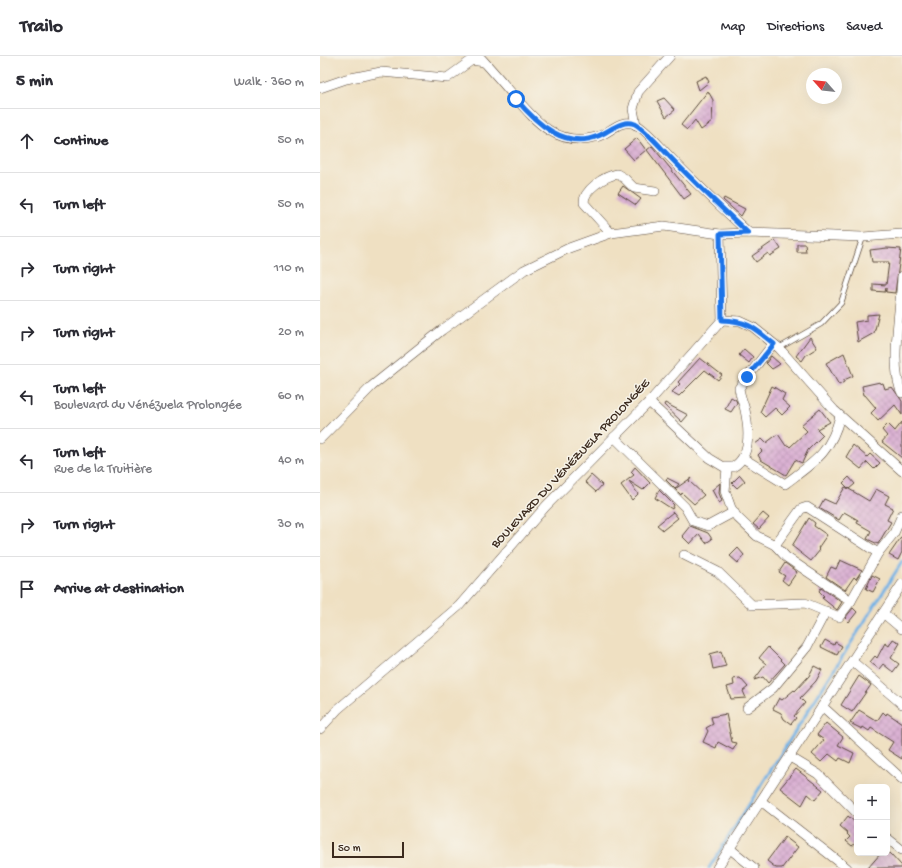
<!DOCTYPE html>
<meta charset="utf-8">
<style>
body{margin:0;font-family:"Gochi Hand",sans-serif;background:#f7f7f7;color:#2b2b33}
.controls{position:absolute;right:12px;bottom:12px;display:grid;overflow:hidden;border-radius:6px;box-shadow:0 4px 16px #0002}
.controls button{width:36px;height:36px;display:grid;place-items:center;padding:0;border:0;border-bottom:1px solid #e1e1e2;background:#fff;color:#2b2b33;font:20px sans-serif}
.compass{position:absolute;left:486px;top:12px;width:36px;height:36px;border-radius:50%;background:#fff;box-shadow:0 4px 16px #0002;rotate:297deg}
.scale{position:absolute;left:12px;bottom:10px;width:72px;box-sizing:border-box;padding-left:4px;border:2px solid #3b2a1e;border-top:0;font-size:11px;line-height:14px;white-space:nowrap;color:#3b2a1e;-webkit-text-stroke:3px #f7f3e8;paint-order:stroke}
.stop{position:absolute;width:12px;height:12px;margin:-9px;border:3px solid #1a73e8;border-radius:50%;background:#fff}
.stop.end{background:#1a73e8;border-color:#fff;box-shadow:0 1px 4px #0008}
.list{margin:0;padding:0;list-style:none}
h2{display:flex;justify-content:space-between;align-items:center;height:52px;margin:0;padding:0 16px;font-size:17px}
h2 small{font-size:13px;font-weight:400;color:#7c7c81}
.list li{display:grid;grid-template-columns:26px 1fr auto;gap:12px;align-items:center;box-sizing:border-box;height:64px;padding:0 16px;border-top:1px solid #e1e1e2}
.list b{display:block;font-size:15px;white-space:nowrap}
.list p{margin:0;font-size:13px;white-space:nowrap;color:#7c7c81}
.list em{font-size:13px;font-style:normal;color:#7c7c81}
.icon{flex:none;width:22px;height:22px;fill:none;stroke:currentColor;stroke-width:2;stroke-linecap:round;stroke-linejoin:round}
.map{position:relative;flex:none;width:582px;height:812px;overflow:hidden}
header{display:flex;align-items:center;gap:24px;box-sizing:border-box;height:56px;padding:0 20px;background:#fff;border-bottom:1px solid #e1e1e2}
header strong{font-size:19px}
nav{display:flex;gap:22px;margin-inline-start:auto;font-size:14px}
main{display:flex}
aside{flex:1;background:#fff}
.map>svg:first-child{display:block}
</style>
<header>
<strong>Trailo</strong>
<nav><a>Map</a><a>Directions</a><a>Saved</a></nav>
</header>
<main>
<aside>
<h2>5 min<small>Walk · 360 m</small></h2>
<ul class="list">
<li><svg class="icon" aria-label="ahead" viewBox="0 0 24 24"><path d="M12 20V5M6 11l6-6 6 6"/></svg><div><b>Continue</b></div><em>50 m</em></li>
<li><svg class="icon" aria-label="left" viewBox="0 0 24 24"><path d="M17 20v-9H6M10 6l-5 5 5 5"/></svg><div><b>Turn left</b></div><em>50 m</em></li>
<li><svg class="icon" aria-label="right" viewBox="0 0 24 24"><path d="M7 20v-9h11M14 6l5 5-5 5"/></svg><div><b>Turn right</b></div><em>110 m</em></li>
<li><svg class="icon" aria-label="right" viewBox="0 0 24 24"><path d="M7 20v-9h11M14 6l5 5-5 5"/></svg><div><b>Turn right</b></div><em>20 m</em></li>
<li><svg class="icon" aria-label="left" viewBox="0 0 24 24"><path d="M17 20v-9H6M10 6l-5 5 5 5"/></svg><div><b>Turn left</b><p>Boulevard du Vénézuela Prolongée</p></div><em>60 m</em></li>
<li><svg class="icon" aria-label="left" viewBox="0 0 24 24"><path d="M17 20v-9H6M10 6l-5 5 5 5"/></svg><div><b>Turn left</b><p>Rue de la Truitière</p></div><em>40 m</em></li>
<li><svg class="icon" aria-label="right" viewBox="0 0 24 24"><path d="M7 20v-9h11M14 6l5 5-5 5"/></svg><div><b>Turn right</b></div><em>30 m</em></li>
<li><svg class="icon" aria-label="arrive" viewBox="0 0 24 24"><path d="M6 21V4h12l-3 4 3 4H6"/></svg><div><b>Arrive at destination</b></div></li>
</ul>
</aside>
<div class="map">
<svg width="582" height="812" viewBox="0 0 582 812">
<defs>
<pattern id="building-cross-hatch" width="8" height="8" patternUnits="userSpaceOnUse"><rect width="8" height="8" fill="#dab1d3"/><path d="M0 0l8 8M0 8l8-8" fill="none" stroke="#bc98b5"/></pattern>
</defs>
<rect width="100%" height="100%" fill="#f7f3e8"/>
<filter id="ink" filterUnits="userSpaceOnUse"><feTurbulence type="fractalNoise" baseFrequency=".025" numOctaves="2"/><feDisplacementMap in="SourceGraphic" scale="8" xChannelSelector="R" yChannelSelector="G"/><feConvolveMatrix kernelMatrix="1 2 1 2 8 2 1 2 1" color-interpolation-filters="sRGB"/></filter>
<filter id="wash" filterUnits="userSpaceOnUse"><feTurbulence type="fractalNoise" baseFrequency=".012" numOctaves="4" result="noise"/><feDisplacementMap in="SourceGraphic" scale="16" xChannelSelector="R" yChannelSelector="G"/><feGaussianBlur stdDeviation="0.9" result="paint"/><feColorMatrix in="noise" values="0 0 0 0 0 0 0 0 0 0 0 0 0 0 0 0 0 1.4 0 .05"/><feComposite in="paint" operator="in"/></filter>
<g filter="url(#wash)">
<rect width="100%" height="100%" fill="#efe0c2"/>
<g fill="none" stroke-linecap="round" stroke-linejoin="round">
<polyline stroke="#72b2e6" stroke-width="3" points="389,812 582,506"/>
</g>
<g id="blocks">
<g fill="url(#building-cross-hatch)">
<polygon points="386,20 389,26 379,34 376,25"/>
<polygon points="388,35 393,44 392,66 381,74 375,64 367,74 361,69"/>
<polygon points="344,42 355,54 346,61 337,45"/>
<polygon points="317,82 326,94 314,104 304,93"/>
<polygon points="332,90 371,138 364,143 327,94"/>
<polygon points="303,130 321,143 316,149 298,137"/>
<polygon points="404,142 425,153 421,160 403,144"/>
<polygon points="455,184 461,193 450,200 448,197 436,206 432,200"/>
<polygon points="477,188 485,188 486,196 477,196"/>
<polygon points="567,192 581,193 575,237 566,236 566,232 565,236 553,235 553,228 566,229 569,206 552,206 550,194"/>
<polygon points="559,258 554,277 538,286 535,266 547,264 547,259"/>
<polygon points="490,281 497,292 486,299 482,305 476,300"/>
<polygon points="424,293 433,301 429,307 419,299"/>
<polygon points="524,297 533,320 524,324 524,326 519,329 506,307"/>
<polygon points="451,300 460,308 452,313 446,307"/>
<polygon points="380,302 402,319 398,324 385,314 359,340 352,336 360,328 358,326"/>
<polygon points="560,326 560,328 563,327 565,333 572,331 582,345 582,359 575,349 558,365 551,357 556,352 545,339 544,339 542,330"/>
<polygon points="452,330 465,338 462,344 470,351 462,359 455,352 445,361 440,356"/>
<polygon points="411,341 416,344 417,347 411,356 405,353"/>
<polygon points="345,347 368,359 362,366 344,349"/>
<polygon points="500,353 510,366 497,373 503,379 488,394 482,407 475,404 466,419 441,404 438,399 442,395 435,388 442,383 446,387 458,378 466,390 468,389 470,391 487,375 481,369"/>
<polygon points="582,366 582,402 562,386 567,380 562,374 568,368 575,375"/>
<polygon points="533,389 547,401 550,398 560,407 554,413 547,406 541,413 526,401"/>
<polygon points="315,411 330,427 323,434 309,425 318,438 312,444 301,429 314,419 311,416"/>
<polygon points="271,419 282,429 276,436 265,426"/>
<polygon points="420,419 425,425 417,432 412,427"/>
<polygon points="529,421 535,428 529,433 549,445 556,433 569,440 565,448 573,452 567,464 571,466 558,488 547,483 551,475 537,467 538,464 524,456 519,464 499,452 504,443 515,448 525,431 529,433 523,427"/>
<polygon points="347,422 359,428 355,433 371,422 369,425 384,439 374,448 362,437 361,439 346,424"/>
<polygon points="400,427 399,437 402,445 399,447 392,434"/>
<polygon points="339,434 354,449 352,453 335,442"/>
<polygon points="353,456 358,462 343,474 337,469"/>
<polygon points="443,457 449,462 439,473 433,468"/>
<polygon points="489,462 495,467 494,470 507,479 498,492 500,494 491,505 472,490"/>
<polygon points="370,470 388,477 392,483 386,487 379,478 370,488 362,480"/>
<polygon points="582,480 582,496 578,504 569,499"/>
<polygon points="418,492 424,499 418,507 410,500"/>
<polygon points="520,504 542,514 536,523 534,521 525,534 506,521 511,511 516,513"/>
<polygon points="465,507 477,516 468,529 462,524 465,520 459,516"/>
<polygon points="552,519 560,523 553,536 546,533"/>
<polygon points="501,532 522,546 517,554 502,542 504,540 499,535"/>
<polygon points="533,552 537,556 529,566 525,562"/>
<polygon points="573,583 580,587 571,602 579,608 573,616 563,608 559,613 550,606 555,600 557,602 565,587 569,590"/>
<polygon points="505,584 514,589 515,586 522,590 517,599 501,591"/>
<polygon points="448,591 465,608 448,627 443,621 434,624 446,608 439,602"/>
<polygon points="401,595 406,610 393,613 390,598"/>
<polygon points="494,610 502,614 496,625 480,642 485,647 474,660 476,662 471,668 464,663 461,657 453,653 459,642 462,644 474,634 475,635 489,620"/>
<polygon points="539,620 551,629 532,656 521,649"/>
<polygon points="420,622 428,631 423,635 426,642 411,643 407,631 414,629 413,623"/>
<polygon points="539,654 557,665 563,656 566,659 567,657 582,667 582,703 568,694 573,686 551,672 549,675 543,671 542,673 530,667"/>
<polygon points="406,658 412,686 417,687 413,694 398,686 396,692 383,686 388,675 386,672 393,668 391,661"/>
<polygon points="506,667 523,681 518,689 534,697 530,707 520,702 518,705 509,698 501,706 492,698 504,684 497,679"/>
<polygon points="476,713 503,734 495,744 488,738 482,749 460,732"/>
<polygon points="528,760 537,768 537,788 536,787 532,790 526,785 530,781 527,778 528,777 520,770"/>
<polygon points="465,781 478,791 462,812 456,812 447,805"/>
<polygon points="561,797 570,797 582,810 582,812 548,812"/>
</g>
</g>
</g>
<g filter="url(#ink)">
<use href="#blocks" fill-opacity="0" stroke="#564537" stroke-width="1"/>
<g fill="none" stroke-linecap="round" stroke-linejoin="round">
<g stroke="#564537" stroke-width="6">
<polyline id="lane" points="459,292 501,268 521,247 543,181"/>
</g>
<g stroke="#564537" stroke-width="10">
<g id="street">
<path d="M 159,0 C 171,13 183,27 195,41 C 217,67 238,91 276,81 C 289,78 300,62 315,68 C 327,74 340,91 350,101 C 375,127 402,152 429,177"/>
<polyline points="0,32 26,23 61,16 127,22 152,4 164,6"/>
<polyline points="316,69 313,53 318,36 350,0"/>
<path d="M 291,177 L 264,147 C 263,134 285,120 297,118 L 304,122 L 314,132 L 335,135"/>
<path d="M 582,220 C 581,251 569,311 582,337"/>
<polyline points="402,264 420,265 433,271 459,292 514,354 582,415"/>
<path d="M 329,346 L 389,402 L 404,411 L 413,411 C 432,400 429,373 425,354 C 423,346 420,340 419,332 L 453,288"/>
<polyline points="294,381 365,451 373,465 388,470 414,456"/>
<polyline points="0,383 52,330 122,274 204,214 249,192 291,177 344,170 400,178 429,177 543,181 582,178"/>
<path d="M 423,402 L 465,428 C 494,406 511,397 520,360"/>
<polyline points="407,412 405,435 411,452 417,461 437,480 455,489 466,501 531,545"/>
<polyline points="455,489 481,453 487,451 558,497"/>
<polyline points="364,499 398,516 432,549 485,547 519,561 531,545 558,497 574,477 582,459"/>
<polyline points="563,557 582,573"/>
<polyline points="533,606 582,648"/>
<polyline points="502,650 582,723"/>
<polyline points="427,652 453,632 487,591 506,555"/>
<polyline points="0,673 18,653 139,550 226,450 329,346 402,264 400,178"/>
<polyline points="470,701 498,718 537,757"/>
<polyline points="441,745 527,812"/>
<polyline points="567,782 582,794"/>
<polyline points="409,792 434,812"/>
<polyline points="397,812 582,528"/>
</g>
</g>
<use href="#lane" stroke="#fff" stroke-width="4.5"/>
<use href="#street" stroke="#fff" stroke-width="9"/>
</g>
</g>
<g fill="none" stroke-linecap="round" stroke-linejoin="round" filter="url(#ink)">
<path stroke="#1a73e8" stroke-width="5" d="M 196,43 C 216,67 245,94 278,80 C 290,75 302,63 315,68 C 326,74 341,92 350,101 C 375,127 402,152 428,177 L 400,178 L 402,264 C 428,265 434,272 454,288 L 427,321"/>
</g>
<g text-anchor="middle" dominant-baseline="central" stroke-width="3" stroke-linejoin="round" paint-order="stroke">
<g font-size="13" fill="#3b2a1e" stroke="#f7f3e8">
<text transform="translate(251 408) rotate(-47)">BOULEVARD DU VÉNÉZUELA PROLONGÉE</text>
</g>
</g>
</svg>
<div class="controls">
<button>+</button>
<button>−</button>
</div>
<svg class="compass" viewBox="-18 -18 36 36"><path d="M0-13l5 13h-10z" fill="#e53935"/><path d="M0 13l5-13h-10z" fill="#7c7c81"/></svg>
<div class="scale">50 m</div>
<div class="stop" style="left:196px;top:43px"></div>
<div class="stop end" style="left:427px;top:321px"></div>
</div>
</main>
